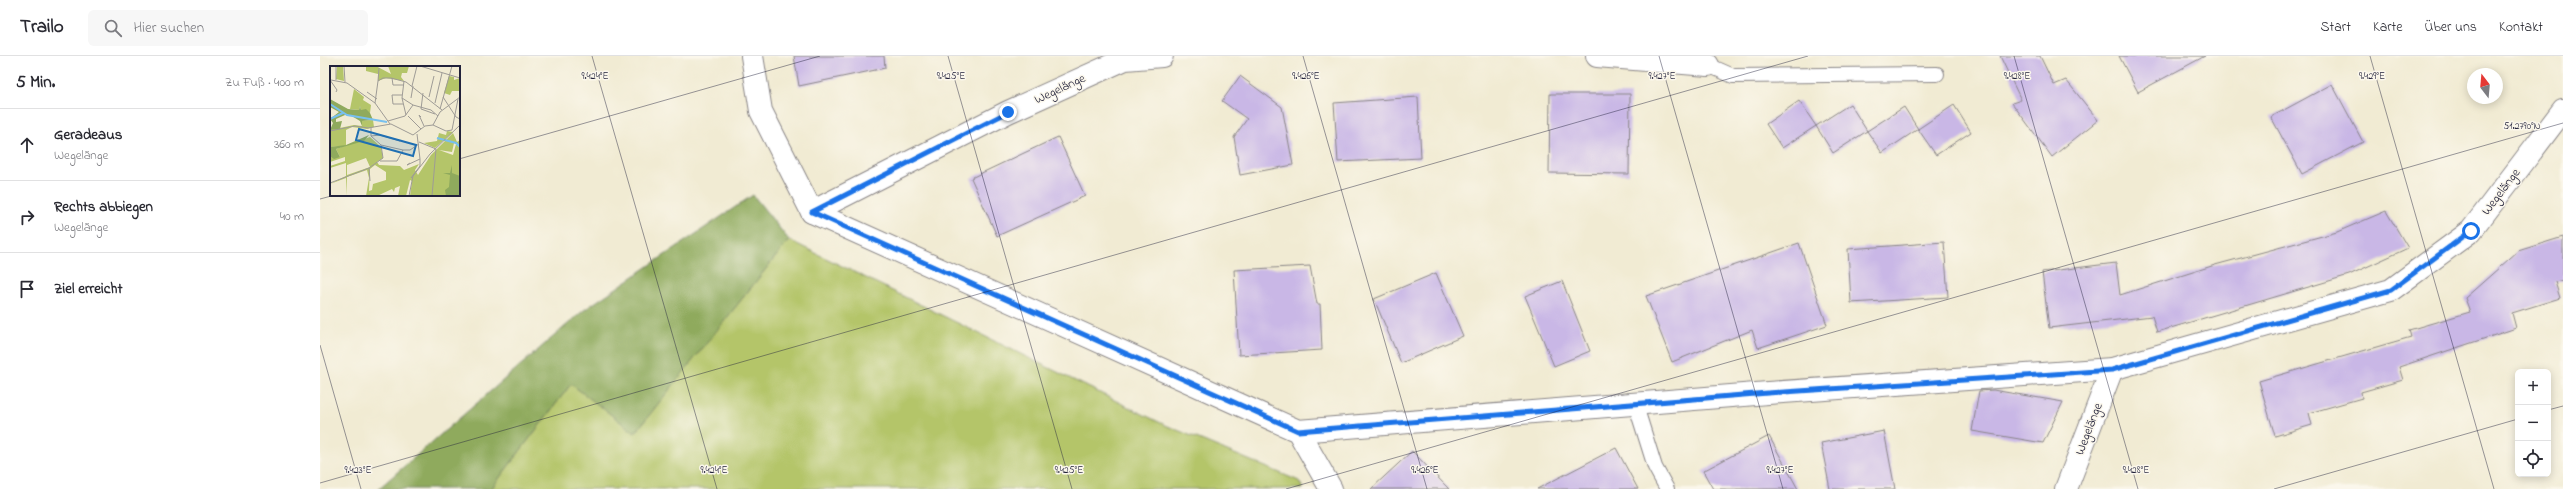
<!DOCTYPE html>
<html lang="de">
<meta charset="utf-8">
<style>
body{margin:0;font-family:"Indie Flower",sans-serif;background:#f7f7f7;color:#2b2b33}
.controls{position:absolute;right:12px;bottom:12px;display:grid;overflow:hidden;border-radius:6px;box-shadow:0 2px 10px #0003}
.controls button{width:36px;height:36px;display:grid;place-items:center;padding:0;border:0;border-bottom:1px solid #e1e1e2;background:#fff;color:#2b2b33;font:20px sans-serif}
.compass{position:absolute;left:2147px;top:12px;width:36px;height:36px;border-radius:50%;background:#fff;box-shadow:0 2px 10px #0003;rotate:344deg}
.stop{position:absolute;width:12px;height:12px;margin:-9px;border:3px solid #1a73e8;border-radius:50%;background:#fff}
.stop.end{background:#1a73e8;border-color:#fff;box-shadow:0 1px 4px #0008}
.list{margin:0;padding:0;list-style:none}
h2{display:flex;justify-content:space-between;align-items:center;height:52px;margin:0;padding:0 16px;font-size:17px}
h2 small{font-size:13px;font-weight:400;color:#7c7c81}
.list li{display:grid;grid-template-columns:26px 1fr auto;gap:12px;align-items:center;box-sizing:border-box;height:72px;padding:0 16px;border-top:1px solid #e1e1e2}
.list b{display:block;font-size:15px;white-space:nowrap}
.list p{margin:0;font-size:13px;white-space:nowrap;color:#7c7c81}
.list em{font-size:13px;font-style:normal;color:#7c7c81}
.icon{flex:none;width:22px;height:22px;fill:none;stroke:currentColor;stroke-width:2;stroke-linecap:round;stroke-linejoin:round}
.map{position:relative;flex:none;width:2243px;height:433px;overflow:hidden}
header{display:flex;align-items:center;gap:24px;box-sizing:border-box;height:56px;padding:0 20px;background:#fff;border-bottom:1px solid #e1e1e2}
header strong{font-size:19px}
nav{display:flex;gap:22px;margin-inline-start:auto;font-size:14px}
.search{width:280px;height:36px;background:#f7f7f7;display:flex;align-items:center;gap:10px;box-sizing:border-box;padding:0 14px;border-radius:6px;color:#7c7c81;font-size:15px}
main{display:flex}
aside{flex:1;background:#fff}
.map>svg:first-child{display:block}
</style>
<header>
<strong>Trailo</strong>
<div class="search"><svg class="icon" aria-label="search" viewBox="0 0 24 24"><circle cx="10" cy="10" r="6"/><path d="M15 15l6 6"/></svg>Hier suchen</div>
<nav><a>Start</a><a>Karte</a><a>Über uns</a><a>Kontakt</a></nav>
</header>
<main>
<aside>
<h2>5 Min.<small>Zu Fuß · 400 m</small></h2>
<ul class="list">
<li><svg class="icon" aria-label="ahead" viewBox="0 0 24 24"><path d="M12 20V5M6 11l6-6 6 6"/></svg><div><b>Geradeaus</b><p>Wegelänge</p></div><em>360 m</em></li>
<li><svg class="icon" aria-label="right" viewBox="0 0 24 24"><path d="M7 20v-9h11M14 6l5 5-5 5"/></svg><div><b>Rechts abbiegen</b><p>Wegelänge</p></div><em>40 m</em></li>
<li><svg class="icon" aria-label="arrive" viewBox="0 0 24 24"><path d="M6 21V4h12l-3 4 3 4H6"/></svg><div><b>Ziel erreicht</b></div></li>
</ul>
</aside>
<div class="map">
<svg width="2243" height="433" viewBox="0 0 2243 433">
<rect width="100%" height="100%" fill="#fbf7ec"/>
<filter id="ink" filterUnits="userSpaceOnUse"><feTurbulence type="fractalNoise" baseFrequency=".025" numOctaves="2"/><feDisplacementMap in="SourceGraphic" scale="8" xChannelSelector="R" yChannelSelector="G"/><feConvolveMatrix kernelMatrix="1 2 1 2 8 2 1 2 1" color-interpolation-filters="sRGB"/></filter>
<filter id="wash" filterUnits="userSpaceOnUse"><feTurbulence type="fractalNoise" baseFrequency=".012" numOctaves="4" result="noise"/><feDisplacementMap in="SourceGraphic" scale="16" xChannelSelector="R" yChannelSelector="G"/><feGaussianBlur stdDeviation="0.9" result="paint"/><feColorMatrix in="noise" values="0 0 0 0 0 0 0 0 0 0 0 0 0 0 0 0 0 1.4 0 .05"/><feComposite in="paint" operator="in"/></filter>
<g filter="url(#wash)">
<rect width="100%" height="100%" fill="#f1ebd3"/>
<polygon fill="#b4c569" stroke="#6b7452" points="469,184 843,368 979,425 983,433 171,433 251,328 315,376"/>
<polygon fill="#8faa5d" stroke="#58664c" points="433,139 469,184 315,377 251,328 171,433 58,433 264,254"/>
<g id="blocks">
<g fill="#c9b7e6">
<polygon points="474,0 564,0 565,12 479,30"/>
<polygon points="1680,0 1720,0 1734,29 1746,24 1778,64 1732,101 1692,47 1701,44"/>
<polygon points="1799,0 1885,0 1818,36"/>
<polygon points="920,20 962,51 973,109 920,119 914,81 927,63 902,45"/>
<polygon points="2012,28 2043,86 1982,118 1951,61"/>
<polygon points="1230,38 1310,38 1309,118 1229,117"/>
<polygon points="1098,41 1101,102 1018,106 1014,47"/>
<polygon points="1479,45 1496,70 1462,92 1446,68"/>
<polygon points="1530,48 1547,75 1513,97 1496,70"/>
<polygon points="1634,49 1651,76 1616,99 1598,73"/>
<polygon points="1584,51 1598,73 1562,97 1547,75"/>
<polygon points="738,81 765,140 677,180 651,122"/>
<polygon points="2066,155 2088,192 2029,219 1837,276 1832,260 1729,272 1722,216 1796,207 1800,239 1895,209 2017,176"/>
<polygon points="2243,181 2243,224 2235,226 2240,242 2192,257 2196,272 2079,311 2083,324 2041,336 2042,342 1989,357 1992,369 1955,380 1939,325 2091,281 2089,274 2150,256 2145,242 2198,195"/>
<polygon points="1624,186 1628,241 1531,247 1528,193"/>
<polygon points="1479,187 1507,269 1438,292 1432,274 1352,306 1326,240"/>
<polygon points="990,210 997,248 1000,248 1002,294 919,299 914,214"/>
<polygon points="1116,217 1143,280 1081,307 1054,243"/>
<polygon points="1242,225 1270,295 1234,310 1205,240"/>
<polygon points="1673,334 1743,346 1723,387 1652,375 1659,335"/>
<polygon points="1564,375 1575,433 1510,433 1501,387"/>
<polygon points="1449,380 1478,433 1393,433 1383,415"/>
<polygon points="1296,392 1318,433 1217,433"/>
<polygon points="1092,395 1129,433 1051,433"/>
</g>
</g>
</g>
<g filter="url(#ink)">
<use href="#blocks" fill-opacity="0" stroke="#8a8687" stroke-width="1"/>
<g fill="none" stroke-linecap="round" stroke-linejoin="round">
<g stroke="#8a8687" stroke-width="16">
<g id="lane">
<polyline points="1388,9 1413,20 1617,18"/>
<polyline points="1315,347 1335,411 1347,433"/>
</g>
</g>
<g stroke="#8a8687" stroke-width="24">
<g id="street">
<polyline points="432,0 441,55 492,156 978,375 1011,433"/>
<polyline points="1277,0 1388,9"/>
<polyline points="492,156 688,56 805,3 842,0"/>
<polyline points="978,375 1448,337 1792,313"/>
<polyline points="1746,433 1792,313 2071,234 2151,175 2243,54"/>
</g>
</g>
<use href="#lane" stroke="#fff" stroke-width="14"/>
<use href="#street" stroke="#fff" stroke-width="22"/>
</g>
</g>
<g fill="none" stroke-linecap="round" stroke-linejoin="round" filter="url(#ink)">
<polyline stroke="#1a73e8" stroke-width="5" points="688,56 492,156 978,375 1448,337 1792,314 2071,234 2151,175"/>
</g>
<path fill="none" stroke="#22223b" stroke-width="1" stroke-opacity="0.45" d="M 272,0 L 397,433M 628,0 L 752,433M 983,0 L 1107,433M 1339,0 L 1463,433M 1694,0 L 1818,433M 2050,0 L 2174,433M 139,103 L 500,0M 0,143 L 15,139M 0,289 L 41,433M 2228,354 L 2243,350M 0,427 L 1488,0M 966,433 L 2243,67M 1954,433 L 2198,363"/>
<g text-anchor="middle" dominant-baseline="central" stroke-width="3" stroke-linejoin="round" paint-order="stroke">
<g font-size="13" fill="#22223b" stroke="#fbf7ec">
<text transform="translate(740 33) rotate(-25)">Wegelänge</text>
<text transform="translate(2181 136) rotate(-53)">Wegelänge</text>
<text transform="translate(1769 373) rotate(-69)">Wegelänge</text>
</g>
</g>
<g transform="translate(10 10)">
<rect width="130" height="130" fill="#f1ebd3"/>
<path d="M 7,0 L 13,0 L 14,15 L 6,13 ZM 46,0 L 61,8 L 58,0 L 79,0 L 77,7 L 72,7 L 71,11 L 74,15 L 56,12 L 48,15 L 48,8 L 36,5 L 36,1 ZM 119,10 L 124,11 L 124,14 L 130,12 L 130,25 L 122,25 L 120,29 L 114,27 ZM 24,23 L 34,31 L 33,34 L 41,39 L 40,47 L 31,44 L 30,40 L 29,44 L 20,43 ZM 32,55 L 43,54 L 44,61 L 37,63 L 22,61 L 16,64 L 16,80 L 0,81 L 0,64 L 24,59 L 32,60 ZM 117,65 L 123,66 L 105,82 L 94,77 L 107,75 L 109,67 L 116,69 ZM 123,67 L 127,76 L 130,74 L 130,80 L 119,74 L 124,77 L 122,86 L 109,84 L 123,89 L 126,78 L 130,82 L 130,130 L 80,130 L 82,115 L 80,114 L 76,130 L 68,130 L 70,120 L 65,122 L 64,126 L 62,123 L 47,130 L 36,130 L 39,112 L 37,104 L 17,111 L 17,130 L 16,112 L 0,118 L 16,110 L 16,97 L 0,102 L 0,100 L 15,95 L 15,91 L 0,96 L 0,90 L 10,91 L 6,83 L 40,71 L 51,81 L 53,92 L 47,96 L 49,99 L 70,100 L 74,104 L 89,98 L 85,104 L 88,109 L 101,89 ZM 36,92 L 40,101 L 17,109 L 17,99 ZM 45,99 L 56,106 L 56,114 L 43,118 L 42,124 L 39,125 L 40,103 Z" fill="#b4c569" fill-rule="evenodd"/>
<path d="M 0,33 L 18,43 L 29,44 L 30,40 L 31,44 L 36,43 L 40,47 L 43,54 L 32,55 L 32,60 L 30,55 L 20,49 L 15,49 L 6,53 L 6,56 L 12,55 L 10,63 L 0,64 L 3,57 L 0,53 L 9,46 L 0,41 ZM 39,69 L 34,75 L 6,83 L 10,91 L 4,93 L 0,90 L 0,81 L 16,79 ZM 122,99 L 122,107 L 130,110 L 130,130 L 116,130 L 115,124 L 119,121 L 120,109 L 113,107 L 120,107 Z" fill="#8faa5d"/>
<path fill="none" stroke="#77c0ef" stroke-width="2" d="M 0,38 L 17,49 L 57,56M 0,53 L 13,47M 107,72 L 126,77 L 130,81"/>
<path fill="none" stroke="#9e9b96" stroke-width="1" d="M 14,0 L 15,16M 90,0 L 130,12M 62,12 L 63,19 L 74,19M 0,14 L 7,24 L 6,26M 1,14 L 17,17 L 45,37 L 60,58M 6,14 L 6,0M 48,15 L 49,2M 74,15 L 72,32 L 76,49M 82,20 L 87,0M 37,26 L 47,33M 93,27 L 91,43 L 105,48M 72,29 L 62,29 L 63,38 L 73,38M 99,31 L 104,10M 113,31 L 126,51 L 130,53M 72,32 L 83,39 L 101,44 L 108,50M 81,32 L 83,20M 45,37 L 48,15 L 53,12 L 61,12 L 76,16 L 112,44M 105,37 L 112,7M 110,43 L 122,0M 78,50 L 91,63M 91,51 L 89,49 L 94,60M 58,55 L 75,50 L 83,39M 103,59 L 116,65 L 122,64 L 128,33M 103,59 L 110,46 L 130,31M 0,65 L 25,60 L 38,62 L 61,58 L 83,69 L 95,60 L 103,59M 41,70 L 50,69 L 70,75M 89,76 L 106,83 L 102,130M 51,79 L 73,84M 50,95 L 67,95 L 73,84 L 80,84 L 89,78M 80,97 L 77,99 L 90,93 L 87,68M 39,102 L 40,115M 81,112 L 90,100 L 90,93M 0,117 L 39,102 L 53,92 L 51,79 L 41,70 L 41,62M 79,130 L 83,110 L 100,88 L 130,59"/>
<path fill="#1f6fb2" fill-opacity="0.15" stroke="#1f6fb2" stroke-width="2" d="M 29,63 L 86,79 L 83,90 L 26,74 Z"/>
<rect width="130" height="130" fill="none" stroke="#22223b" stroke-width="2"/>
</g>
<g font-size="10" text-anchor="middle" fill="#22223b" stroke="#fbf7ec" stroke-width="3" stroke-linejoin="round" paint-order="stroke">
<text x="275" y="23">9.424°E</text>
<text x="631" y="23">9.425°E</text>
<text x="986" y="23">9.426°E</text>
<text x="1342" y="23">9.427°E</text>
<text x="1697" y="23">9.428°E</text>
<text x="2052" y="23">9.429°E</text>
<text x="2202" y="73">51.2790°N</text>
<text x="38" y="417">9.423°E</text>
<text x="394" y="417">9.424°E</text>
<text x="749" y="417">9.425°E</text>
<text x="1105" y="417">9.426°E</text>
<text x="1460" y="417">9.427°E</text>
<text x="1816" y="417">9.428°E</text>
</g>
</svg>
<div class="controls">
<button>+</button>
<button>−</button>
<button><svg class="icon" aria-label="locate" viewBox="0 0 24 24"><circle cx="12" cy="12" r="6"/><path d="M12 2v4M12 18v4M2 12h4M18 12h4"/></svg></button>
</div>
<svg class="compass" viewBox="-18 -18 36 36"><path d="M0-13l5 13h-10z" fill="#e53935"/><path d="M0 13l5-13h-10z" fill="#7c7c81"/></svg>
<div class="stop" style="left:2151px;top:175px"></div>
<div class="stop end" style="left:688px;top:56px"></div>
</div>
</main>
